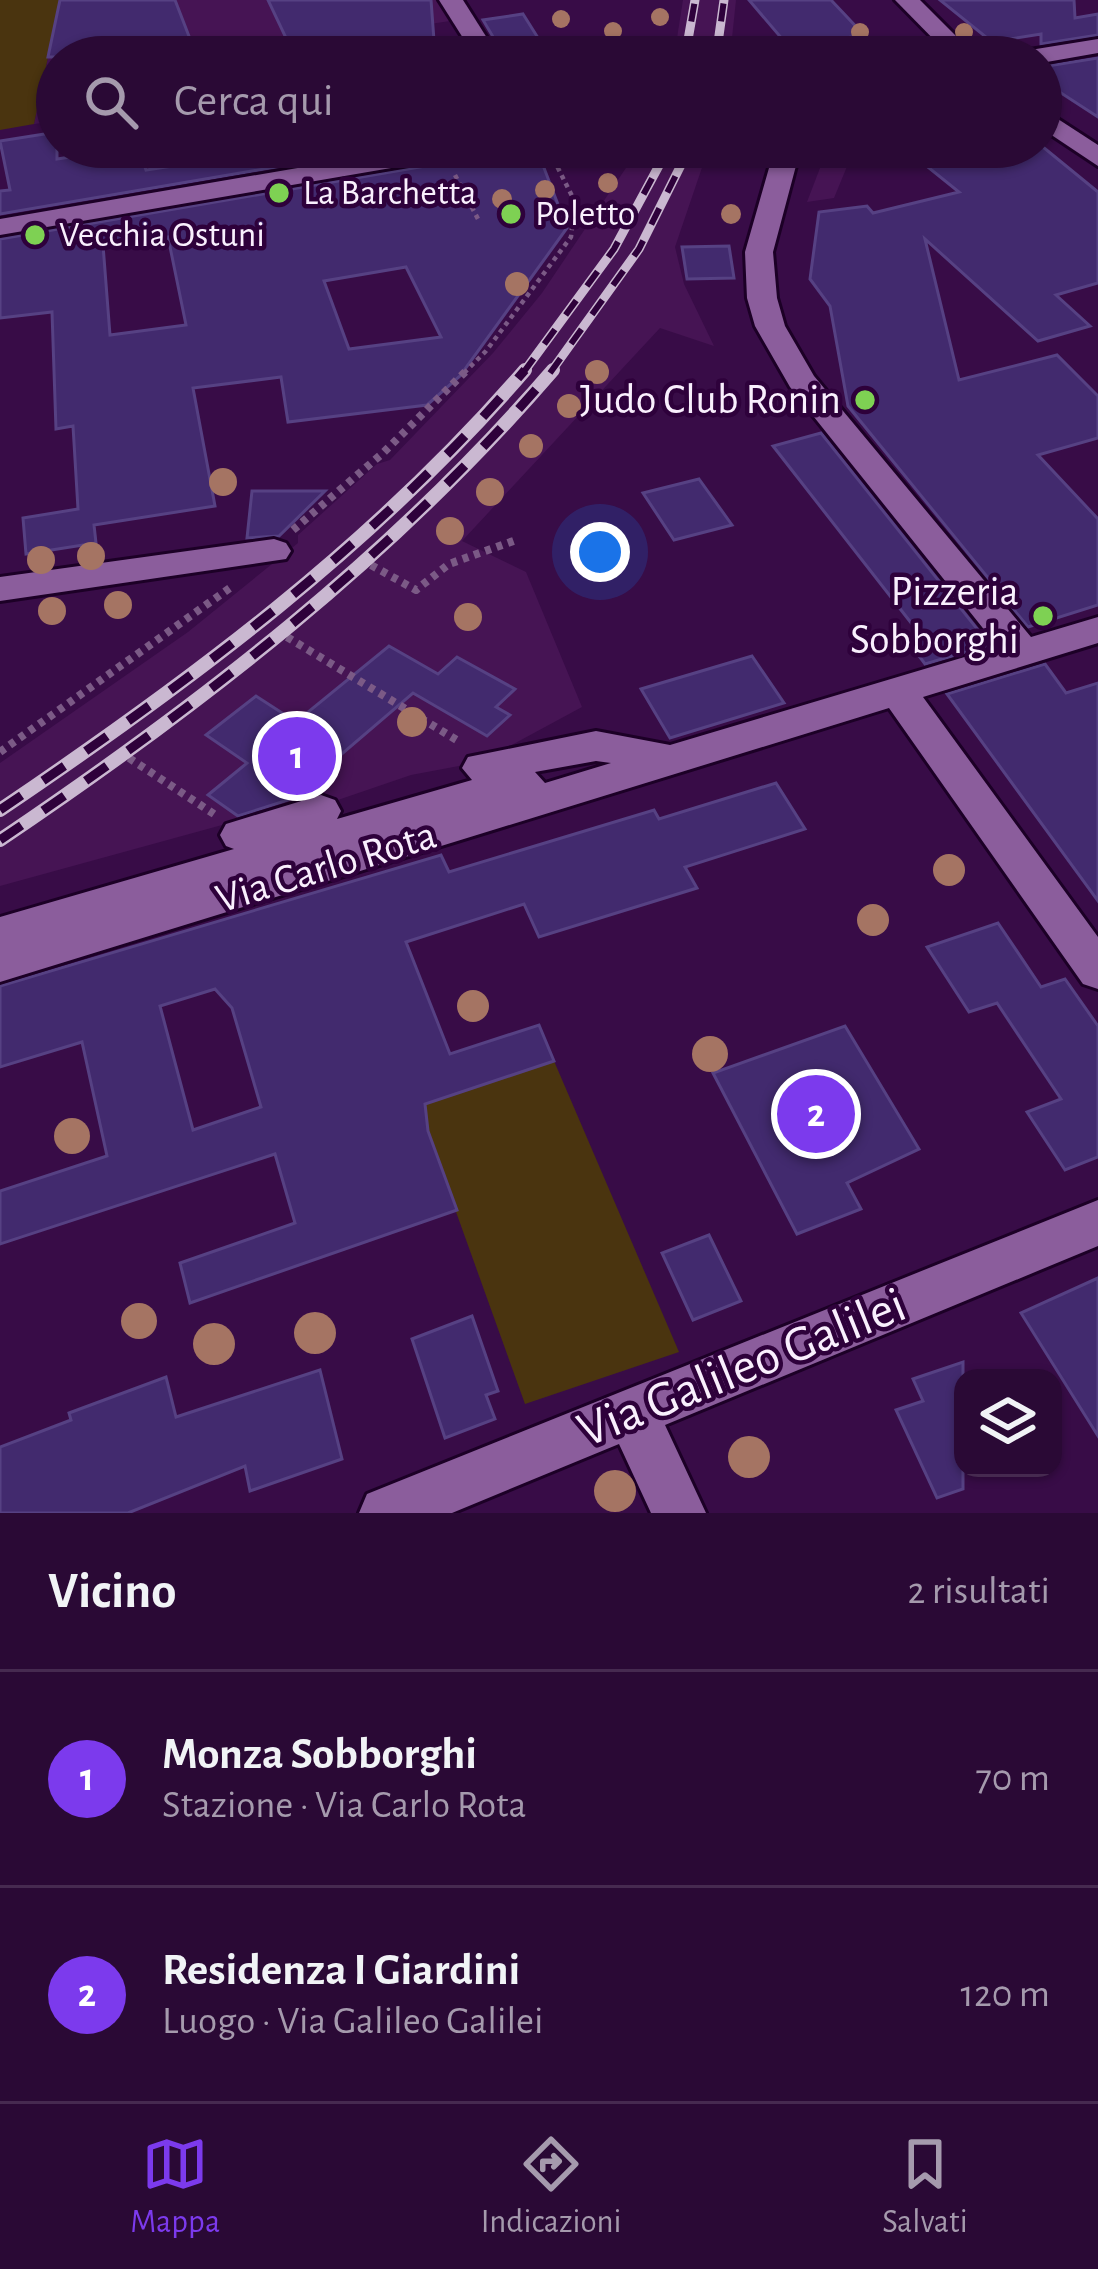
<!DOCTYPE html>
<html lang="it">
<meta charset="utf-8">
<style>
body{margin:0;font-family:"Alegreya Sans",sans-serif;background:#361741;color:#f1f3f6}
.controls{position:absolute;right:36px;bottom:36px;display:grid;overflow:hidden;border-radius:24px;box-shadow:0 3px 9px #0004}
.controls button{width:108px;height:108px;display:grid;place-items:center;padding:0;border:0;border-bottom:3px solid #462a50;background:#2a0935;color:#f1f3f6;font:60px sans-serif}
.you{position:absolute;left:600px;top:552px;width:42px;height:42px;margin:-30px;border:9px solid #fff;border-radius:50%;background:#1a73e8;box-shadow:0 0 0 18px #1a73e833}
.badge{display:grid;place-items:center;width:78px;height:78px;border-radius:50%;background:#7c3aed;color:#fff;font-size:39px;font-weight:700}
.pin{position:absolute;translate:-50% -50%;border:6px solid #fff;box-shadow:0 3px 12px #0006}
.list{margin:0;padding:0;list-style:none}
h2{display:flex;justify-content:space-between;align-items:center;height:156px;margin:0;padding:0 48px;font-size:51px}
h2 small{font-size:39px;font-weight:400;color:#a59aad}
.list li{display:grid;grid-template-columns:78px 1fr auto;gap:36px;align-items:center;box-sizing:border-box;height:216px;padding:0 48px;border-top:3px solid #462a50}
.list b{display:block;font-size:45px;white-space:nowrap}
.list p{margin:0;font-size:39px;white-space:nowrap;color:#a59aad}
.list em{font-size:39px;font-style:normal;color:#a59aad}
.icon{flex:none;width:66px;height:66px;fill:none;stroke:currentColor;stroke-width:2;stroke-linecap:round;stroke-linejoin:round}
.map{position:relative;flex:none;width:1098px;height:1513px;overflow:hidden}
.search{position:absolute;background:#2a0935;box-shadow:0 3px 9px #0004;left:36px;right:36px;top:36px;height:132px;display:flex;align-items:center;gap:30px;box-sizing:border-box;padding:0 42px;border-radius:66px;color:#a59aad;font-size:45px}
.sheet{height:588px;background:#2a0935}
nav{display:flex;justify-content:space-around;align-items:center;box-sizing:border-box;height:168px;border-top:3px solid #462a50;background:#2a0935;font-size:33px;color:#a59aad}
nav a{display:grid;justify-items:center;gap:6px}
nav .on{color:#7c3aed}
.map>svg:first-child{display:block}
</style>
<div class="map">
<svg width="1098" height="1513" viewBox="0 0 1098 1513">
<rect width="100%" height="100%" fill="#380c47"/>
<g fill="#461454">
<polygon points="60,0 438,0 450,21 262,49 264,57 57,57 57,121 34,124"/>
<polygon points="683,0 736,0 730,57 674,57"/>
<polygon points="640,147 709,147 675,247 684,284 714,346 660,328 462,541 526,572 582,707 480,762 411,775 256,828 233,822 0,886 0,763 188,632 298,543 298,535 377,464 390,460 493,353 542,293"/>
<polygon points="809,147 855,147 834,198 807,202 820,168 796,165"/>
</g>
<g fill="#4a340f">
<polygon points="0,0 60,0 34,124 0,130"/>
<polygon points="554,1061 679,1352 525,1404 418,1106"/>
</g>
<g fill="#422a6e" stroke="#564183" stroke-width="3" fill-rule="evenodd">
<polygon points="60,0 175,0 197,57 48,57"/>
<polygon points="268,0 431,0 435,54 295,57"/>
<polygon points="749,0 831,0 864,35 789,47"/>
<polygon points="940,0 1074,0 1075,18 1098,14 1098,35 1041,44 1041,34 992,42"/>
<polygon points="523,14 550,57 505,57 483,20"/>
<polygon points="1098,58 1098,117 1041,80 1041,67"/>
<polygon points="57,132 57,159 138,147 146,170 298,147 393,147 0,214 0,191 10,190 0,141"/>
<path d="M 536,147 L 567,228 L 460,376 L 427,405 L 288,422 L 281,377 L 193,388 L 215,506 L 94,525 L 96,543 L 26,554 L 23,518 L 78,509 L 73,426 L 56,429 L 52,312 L 0,318 L 0,239 ZM 168,237 L 186,325 L 110,335 L 103,245 ZM 406,267 L 441,337 L 349,349 L 324,281 Z"/>
<polygon points="903,147 1043,147 1098,192 1098,283 1056,295 1090,326 1038,341 925,239 959,380 1057,355 1098,396 1098,438 1038,455 1098,519 1098,605 1028,627 848,406 830,306 810,279 819,212 867,206 873,213 959,192"/>
<polygon points="729,246 734,278 687,279 682,247"/>
<polygon points="821,433 990,645 925,664 905,637 919,633 773,446"/>
<polygon points="699,479 732,525 674,540 643,493"/>
<polygon points="252,491 325,491 279,536 247,538"/>
<polygon points="389,646 438,674 457,657 515,689 496,707 510,715 487,736 413,693 288,800 238,816 208,795 247,763 206,735 256,696 296,722"/>
<polygon points="752,656 784,703 670,738 641,689"/>
<polygon points="1045,664 1066,693 1098,683 1098,901 947,694"/>
<path d="M 776,783 L 805,829 L 685,867 L 697,888 L 539,937 L 524,904 L 406,942 L 450,1054 L 539,1025 L 554,1061 L 425,1104 L 428,1131 L 457,1210 L 190,1303 L 180,1263 L 295,1223 L 275,1154 L 0,1244 L 0,1191 L 107,1156 L 82,1042 L 0,1067 L 0,986 L 441,855 L 449,872 L 654,810 L 659,819 ZM 215,989 L 232,1008 L 261,1107 L 193,1130 L 160,1006 Z"/>
<polygon points="998,923 1041,987 1065,979 1098,1026 1098,1157 1065,1170 1027,1112 1061,1099 997,1003 969,1012 927,947"/>
<polygon points="845,1026 919,1149 847,1183 861,1209 797,1234 713,1073"/>
<polygon points="709,1235 741,1301 693,1320 662,1253"/>
<polygon points="1098,1278 1098,1436 1021,1313"/>
<polygon points="472,1316 498,1391 486,1395 495,1419 445,1438 412,1339"/>
<polygon points="963,1362 963,1489 937,1498 896,1410 923,1401 913,1379"/>
<polygon points="320,1370 342,1459 250,1491 245,1466 128,1513 0,1513 0,1447 71,1420 69,1413 166,1377 176,1417"/>
</g>
<g fill="none" stroke-linecap="round" stroke-linejoin="round">
<g stroke="#1c0026" stroke-width="6">
<g id="minor">
<polygon points="439,0 463,0 499,57 475,57"/>
<polygon points="895,0 920,0 977,57 951,57"/>
<polygon points="1098,39 1098,53 1041,63 1041,57 1018,57 1030,50"/>
<polygon points="1041,108 1098,145 1098,166 1041,128"/>
<polygon points="420,147 480,147 467,155 0,235 0,219"/>
<path d="M 775,147 L 801,147 L 773,252 L 777,298 L 785,326 L 814,376 L 1031,637 L 1098,617 L 1098,643 L 923,697 L 1098,937 L 1098,989 L 1083,984 L 889,708 L 0,982 L 0,917 L 234,849 L 226,846 L 220,835 L 226,824 L 321,795 L 335,800 L 341,811 L 337,819 L 472,780 L 462,768 L 468,757 L 596,731 L 670,745 L 998,647 L 790,387 L 755,326 L 747,298 L 745,252 ZM 596,761 L 611,763 L 545,783 L 535,772 Z"/>
<polygon points="274,539 286,543 291,551 286,559 0,601 0,577"/>
<polygon points="1098,1200 1098,1246 665,1425 706,1513 651,1513 619,1444 452,1513 359,1513 367,1494"/>
</g>
</g>
<g stroke="#7b5a86" stroke-width="4.5" stroke-dasharray="4.5 4.5" stroke-linecap="butt">
<polyline points="455,175 478,219"/>
<polyline points="464,373 486,351 571,237 575,202 553,158"/>
</g>
<g stroke="#7b5a86" stroke-width="8" stroke-dasharray="6 6" stroke-linecap="butt">
<polyline points="293,530 383,453 467,370"/>
<polyline points="371,565 416,590 449,564 516,540"/>
<polyline points="287,637 460,742"/>
<polyline points="0,752 234,585"/>
<polyline points="129,758 214,814"/>
</g>
<use href="#minor" fill="#8b5d9c" fill-rule="evenodd"/>
<g stroke="#cab8d1" stroke-width="9">
<g id="rail-far1">
<polyline points="685,57 695,0"/>
<polyline points="716,57 724,0"/>
<polyline points="523,373 614,249 669,147"/>
<polyline points="550,373 639,249 690,147"/>
</g>
</g>
<g stroke="#cab8d1" stroke-width="14">
<g id="rail">
<path d="M 0,810 C 191,681 374,545 525,370"/>
<path d="M 0,840 C 203,703 393,556 553,370"/>
</g>
</g>
<use href="#rail-far1" stroke="#2e013b" stroke-width="6" stroke-dasharray="18" stroke-linecap="butt"/>
<use href="#rail" stroke="#2e013b" stroke-width="9" stroke-dasharray="26" stroke-linecap="butt"/>
</g>
<g fill="#a57463">
<circle cx="660" cy="17" r="9"/>
<circle cx="561" cy="19" r="9"/>
<circle cx="613" cy="31" r="9"/>
<circle cx="860" cy="32" r="9"/>
<circle cx="964" cy="32" r="9"/>
<circle cx="608" cy="183" r="10"/>
<circle cx="545" cy="190" r="10"/>
<circle cx="502" cy="199" r="10"/>
<circle cx="731" cy="214" r="10"/>
<circle cx="517" cy="284" r="12"/>
<circle cx="597" cy="372" r="12"/>
<circle cx="569" cy="406" r="12"/>
<circle cx="531" cy="446" r="12"/>
<circle cx="223" cy="482" r="14"/>
<circle cx="490" cy="492" r="14"/>
<circle cx="450" cy="531" r="14"/>
<circle cx="91" cy="556" r="14"/>
<circle cx="41" cy="560" r="14"/>
<circle cx="118" cy="605" r="14"/>
<circle cx="52" cy="611" r="14"/>
<circle cx="468" cy="617" r="14"/>
<circle cx="412" cy="722" r="15"/>
<circle cx="949" cy="870" r="16"/>
<circle cx="873" cy="920" r="16"/>
<circle cx="473" cy="1006" r="16"/>
<circle cx="710" cy="1054" r="18"/>
<circle cx="72" cy="1136" r="18"/>
<circle cx="139" cy="1321" r="18"/>
<circle cx="315" cy="1333" r="21"/>
<circle cx="214" cy="1344" r="21"/>
<circle cx="749" cy="1457" r="21"/>
<circle cx="615" cy="1491" r="21"/>
</g>
<g fill="#7ed153" stroke="#2e013b" stroke-width="4.5">
<circle cx="279" cy="193" r="12"/>
<circle cx="511" cy="214" r="12"/>
<circle cx="35" cy="235" r="12"/>
<circle cx="865" cy="400" r="12"/>
<circle cx="1043" cy="616" r="12"/>
</g>
<g text-anchor="middle" dominant-baseline="central" stroke-width="9" stroke-linejoin="round" paint-order="stroke">
<g font-size="36" fill="#f9effd" stroke="#2e013b" text-anchor="start">
<text x="303" y="193">La Barchetta</text>
<text x="535" y="214">Poletto</text>
<text x="59" y="235">Vecchia Ostuni</text>
</g>
<g font-size="42" fill="#f9effd" stroke="#2e013b" text-anchor="end">
<text x="841" y="400">Judo Club Ronin</text>
<text x="1019" y="592">Pizzeria<tspan x="1019" dy="48">Sobborghi</tspan></text>
</g>
<g font-size="42" fill="#f9effd" stroke="#2e013b">
<text transform="translate(326 867) rotate(-17)">Via Carlo Rota</text>
</g>
<g font-size="51" fill="#f9effd" stroke="#2e013b">
<text transform="translate(742 1368) rotate(-22)">Via Galileo Galilei</text>
</g>
</g>
</svg>
<div class="controls">
<button><svg class="icon" aria-label="layers" viewBox="0 0 24 24"><path d="M12 4l9 5-9 5-9-5zM3 14l9 5 9-5"/></svg></button>
</div>
<div class="you"></div>
<div class="pin badge" style="left:297px;top:756px">1</div>
<div class="pin badge" style="left:816px;top:1114px">2</div>
<div class="search"><svg class="icon" aria-label="search" viewBox="0 0 24 24"><circle cx="10" cy="10" r="6"/><path d="M15 15l6 6"/></svg>Cerca qui</div>
</div>
<section class="sheet">
<h2>Vicino<small>2 risultati</small></h2>
<ul class="list">
<li><span class="badge">1</span><div><b>Monza Sobborghi</b><p>Stazione · Via Carlo Rota</p></div><em>70 m</em></li>
<li><span class="badge">2</span><div><b>Residenza I Giardini</b><p>Luogo · Via Galileo Galilei</p></div><em>120 m</em></li>
</ul>
</section>
<nav>
<a class="on"><svg class="icon" aria-label="map" viewBox="0 0 24 24"><path d="M3 6l6-2 6 2 6-2v14l-6 2-6-2-6 2zM9 4v14M15 6v14"/></svg>Mappa</a>
<a><svg class="icon" aria-label="directions" viewBox="0 0 24 24"><path d="M12 3l9 9-9 9-9-9zM9 14v-3h6M13 9l2 2-2 2"/></svg>Indicazioni</a>
<a><svg class="icon" aria-label="saved" viewBox="0 0 24 24"><path d="M7 4h10v16l-5-4-5 4z"/></svg>Salvati</a>
</nav>
